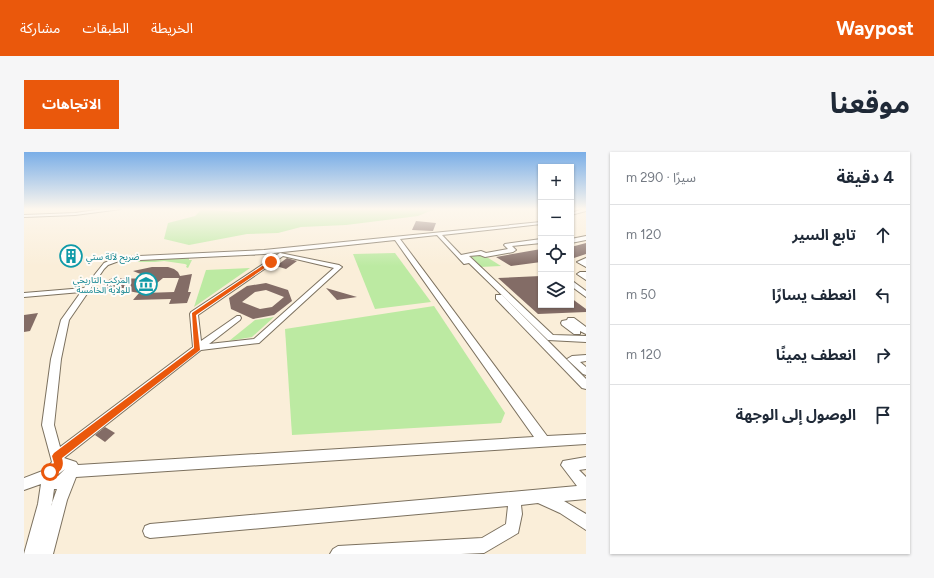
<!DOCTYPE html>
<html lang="ar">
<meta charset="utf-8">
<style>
body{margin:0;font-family:Figtree,"Noto Sans Arabic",sans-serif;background:#f6f6f7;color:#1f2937;direction:rtl}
.controls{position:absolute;right:12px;top:12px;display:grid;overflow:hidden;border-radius:0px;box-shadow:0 1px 3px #0004}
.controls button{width:36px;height:36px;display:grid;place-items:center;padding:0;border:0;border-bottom:1px solid #e0e1e3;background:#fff;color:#1f2937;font:20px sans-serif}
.stop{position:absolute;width:12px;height:12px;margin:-9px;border:3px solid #ea580c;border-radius:50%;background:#fff}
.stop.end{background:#ea580c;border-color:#fff;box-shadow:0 1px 4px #0008}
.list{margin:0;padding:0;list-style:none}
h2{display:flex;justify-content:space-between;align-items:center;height:52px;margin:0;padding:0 16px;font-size:17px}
h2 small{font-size:13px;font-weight:400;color:#747a83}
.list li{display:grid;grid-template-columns:26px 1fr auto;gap:12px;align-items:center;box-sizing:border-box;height:60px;padding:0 16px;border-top:1px solid #e0e1e3}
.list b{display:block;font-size:15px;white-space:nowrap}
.list em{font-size:13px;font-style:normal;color:#747a83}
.icon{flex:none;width:22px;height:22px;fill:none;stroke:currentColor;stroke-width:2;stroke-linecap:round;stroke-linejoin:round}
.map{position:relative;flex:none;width:562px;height:402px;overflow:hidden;direction:ltr;border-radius:0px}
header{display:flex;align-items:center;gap:24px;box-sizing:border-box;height:56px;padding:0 20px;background:#ea580c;color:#fff}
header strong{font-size:19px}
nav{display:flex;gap:22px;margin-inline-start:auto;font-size:14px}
.intro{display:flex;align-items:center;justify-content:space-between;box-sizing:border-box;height:96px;padding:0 24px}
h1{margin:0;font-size:28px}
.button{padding:10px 18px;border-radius:0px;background:#ea580c;color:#fff;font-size:14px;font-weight:700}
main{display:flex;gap:24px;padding:0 24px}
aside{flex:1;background:#fff;border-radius:0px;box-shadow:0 1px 3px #0004}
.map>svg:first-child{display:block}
</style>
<header>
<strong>Waypost</strong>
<nav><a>الخريطة</a><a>الطبقات</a><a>مشاركة</a></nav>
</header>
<div class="intro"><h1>موقعنا</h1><a class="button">الاتجاهات</a></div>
<main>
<aside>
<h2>4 دقيقة<small>سيرًا · 290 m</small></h2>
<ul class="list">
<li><svg class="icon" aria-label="ahead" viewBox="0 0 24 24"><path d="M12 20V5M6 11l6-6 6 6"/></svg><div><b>تابع السير</b></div><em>120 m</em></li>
<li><svg class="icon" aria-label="left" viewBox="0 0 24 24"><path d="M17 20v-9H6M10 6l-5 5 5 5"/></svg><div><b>انعطف يسارًا</b></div><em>50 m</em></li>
<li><svg class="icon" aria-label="right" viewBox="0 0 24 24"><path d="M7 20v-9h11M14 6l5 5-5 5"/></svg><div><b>انعطف يمينًا</b></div><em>120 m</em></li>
<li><svg class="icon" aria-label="arrive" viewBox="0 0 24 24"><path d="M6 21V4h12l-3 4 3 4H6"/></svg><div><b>الوصول إلى الوجهة</b></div></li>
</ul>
</aside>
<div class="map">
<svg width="562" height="402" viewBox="0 0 562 402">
<rect width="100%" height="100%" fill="#faeed9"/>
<g fill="#bceaa2">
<polygon points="178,57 213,60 232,57 417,57 406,59 394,64 322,73 277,75 254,81 223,82 165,93 140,87 144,71 171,64"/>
<polygon points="371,101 407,150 351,157 329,102"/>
<polygon points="458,102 477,114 456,115 446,105 448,103"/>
<polygon points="165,105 165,108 168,108 164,116 162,115 163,113 161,112 140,109 131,110 114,110 113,107"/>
<polygon points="226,116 170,155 182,118"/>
<polygon points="410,154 481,261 477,271 268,283 261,177"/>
<polygon points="250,165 228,185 205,189 231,168"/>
</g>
<g fill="#836c66" fill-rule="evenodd">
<polygon points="392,69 412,71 409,79 388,78"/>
<polygon points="562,91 562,102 547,107 547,95"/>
<polygon points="517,97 517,110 487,114 472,105"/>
<polygon points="263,106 273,109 262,117 252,114"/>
<path d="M 128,115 L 144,115 L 150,117 L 154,120 L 156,124 L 168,122 L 164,140 L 167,140 L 163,151 L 145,152 L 147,147 L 109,148 L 115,141 L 104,139 L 99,136 L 79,140 L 80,131 L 88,126 L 129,127 L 109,119 ZM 155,126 L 150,140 L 121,141 L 139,126 Z"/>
<polygon points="517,124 517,153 547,153 547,146 562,157 562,160 514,162 474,126"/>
<path d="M 242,131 L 264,138 L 268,149 L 250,163 L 229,167 L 207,157 L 205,146 L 223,134 ZM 242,138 L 260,145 L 248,155 L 236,157 L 218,150 L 231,140 Z"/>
<polygon points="302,136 333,145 313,148"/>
<polygon points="14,161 6,179 0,180 0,163"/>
<polygon points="81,275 91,281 81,290 71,283"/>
</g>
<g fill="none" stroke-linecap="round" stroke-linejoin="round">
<g stroke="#7c715f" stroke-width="2">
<g id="minor">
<polygon points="79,57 97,57 51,63 0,65 0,63 51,61"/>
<polygon points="559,57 562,57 562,59 547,63 547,61"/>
<path d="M 517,70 L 517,72 L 418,83 L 437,103 L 457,99 L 462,101 L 484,97 L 480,93 L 481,92 L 517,87 L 517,91 L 488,94 L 492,98 L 489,100 L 461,105 L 456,103 L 445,104 L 529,183 L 562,184 L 562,190 L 524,188 L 445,111 L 440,112 L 413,83 L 376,87 L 523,284 L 562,282 L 562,292 L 52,325 L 43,348 L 29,402 L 0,402 L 14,352 L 17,332 L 0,338 L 0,326 L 21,318 L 28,310 L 18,273 L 27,207 L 37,168 L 57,140 L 0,145 L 0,141 L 60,136 L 80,111 L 94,105 L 240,98 ZM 371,88 L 510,285 L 54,313 L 52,310 L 40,306 L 177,198 L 235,191 L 318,115 L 315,113 L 256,101 L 167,160 L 166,162 L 169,195 L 36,295 L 30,273 L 37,207 L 45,168 L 80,117 L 84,113 L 95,109 L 240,102 ZM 259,104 L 310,116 L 230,187 L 185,192 L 216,168 L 217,166 L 216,164 L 213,164 L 177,189 L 174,163 ZM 41,317 L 34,324 L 32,324 ZM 30,337 L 33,337 L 27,354 L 28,352 Z"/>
<polygon points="562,84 562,88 547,91 547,87"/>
<polygon points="562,106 562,115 553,110"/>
<polygon points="556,120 562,120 562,128 553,122"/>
<polygon points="547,128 562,139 562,145 547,134"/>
<polygon points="472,143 478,143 562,227 562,237 558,236 472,147"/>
<polygon points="544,166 550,166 562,175 562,182 556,179 556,182 550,182 538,173 537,171 538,169 543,168"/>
<polygon points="562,203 562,209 556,210 562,215 562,223 559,222 543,207 548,204"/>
<polygon points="562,305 562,317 555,318 562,325 562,347 540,349 562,362 562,378 536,361 514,351 497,353 498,362 494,381 460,401 437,402 306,402 309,397 314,394 458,386 482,372 484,354 126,386 121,384 119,379 121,374 126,372 553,334 537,313 539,309"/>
</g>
</g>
<use href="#minor" fill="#fff" fill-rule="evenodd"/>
</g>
<linearGradient id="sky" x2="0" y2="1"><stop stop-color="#7aaee7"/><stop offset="0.5" stop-color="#fdf7ee"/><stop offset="1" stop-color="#fdf7ee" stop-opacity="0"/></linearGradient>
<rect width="562" height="114" fill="url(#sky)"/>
<path fill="#ea580c" d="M 247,108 L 248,111 L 172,163 L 176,198 L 38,306 C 41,316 36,321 26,325 L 23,324 L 21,320 L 23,317 L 30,311 L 28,304 L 30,301 L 170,196 L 168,161 Z"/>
<defs>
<g id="building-ring" transform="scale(1.15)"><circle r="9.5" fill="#fffcf8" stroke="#0f9aa8" stroke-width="1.5"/><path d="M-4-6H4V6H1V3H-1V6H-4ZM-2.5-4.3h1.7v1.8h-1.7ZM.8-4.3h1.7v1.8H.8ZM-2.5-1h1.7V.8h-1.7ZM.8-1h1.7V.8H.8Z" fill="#0f9aa8"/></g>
<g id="museum-ring" transform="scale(1.15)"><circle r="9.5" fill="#fffcf8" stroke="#0f9aa8" stroke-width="1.5"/><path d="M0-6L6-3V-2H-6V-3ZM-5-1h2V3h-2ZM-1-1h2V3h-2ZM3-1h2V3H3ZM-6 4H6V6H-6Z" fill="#0f9aa8"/></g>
</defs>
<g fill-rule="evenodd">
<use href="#building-ring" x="47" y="104"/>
<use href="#museum-ring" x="122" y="132"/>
</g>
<g text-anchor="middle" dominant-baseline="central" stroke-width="4" stroke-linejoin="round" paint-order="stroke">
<g font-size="9" fill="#0d838f" stroke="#fffcf8" text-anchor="start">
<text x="62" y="104">ضريح لآلة ستي</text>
<text x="106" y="127" text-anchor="end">المركب التاريخي<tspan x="106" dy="10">للولاية الخامسة</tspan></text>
</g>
</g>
</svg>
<div class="controls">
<button>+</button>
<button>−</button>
<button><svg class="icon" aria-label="locate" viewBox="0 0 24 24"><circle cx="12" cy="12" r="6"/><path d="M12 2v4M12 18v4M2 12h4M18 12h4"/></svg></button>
<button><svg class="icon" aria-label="layers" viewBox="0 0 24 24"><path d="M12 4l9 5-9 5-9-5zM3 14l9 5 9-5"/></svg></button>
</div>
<div class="stop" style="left:26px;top:320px"></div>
<div class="stop end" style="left:247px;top:110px"></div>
</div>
</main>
